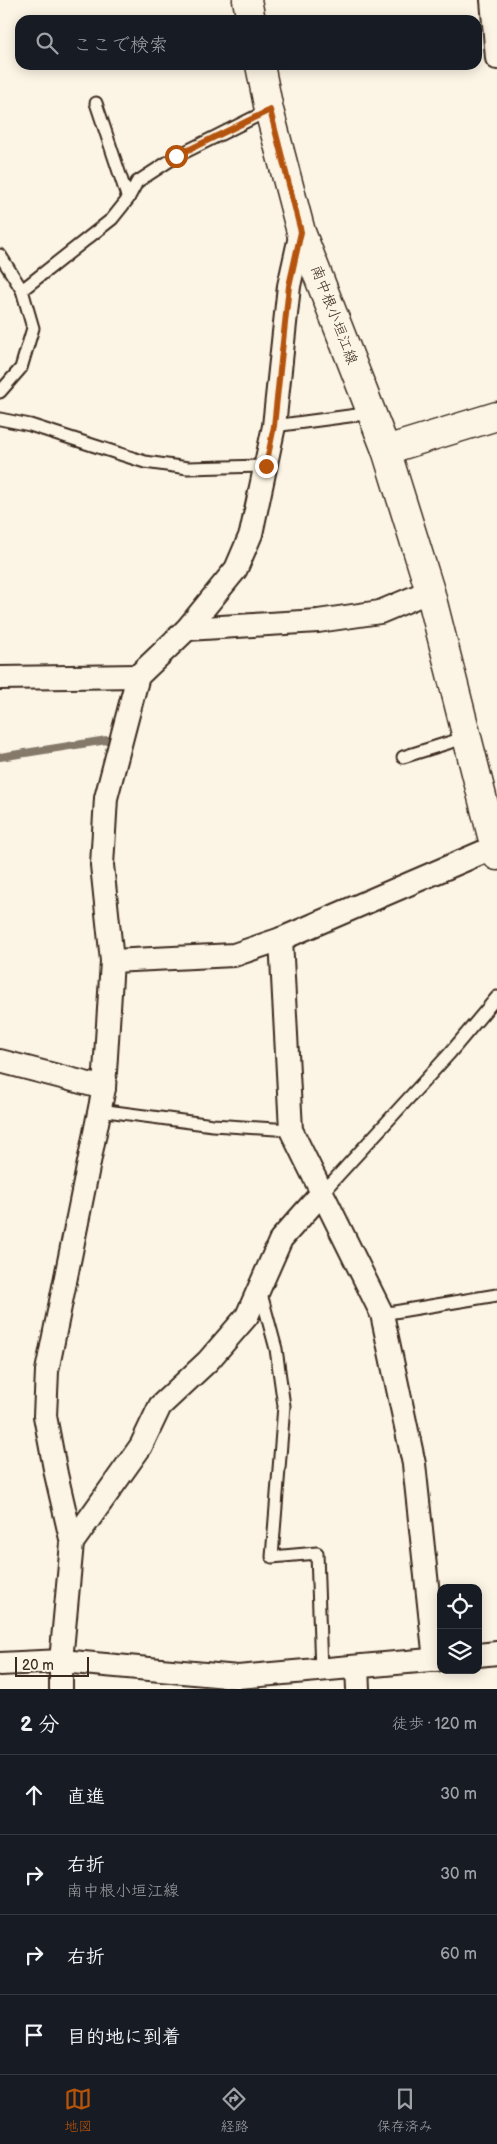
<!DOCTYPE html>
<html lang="ja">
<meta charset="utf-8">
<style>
body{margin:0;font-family:"Balsamiq Sans","Klee One",sans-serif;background:#242831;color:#f1f3f6}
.controls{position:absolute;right:15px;bottom:15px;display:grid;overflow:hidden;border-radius:10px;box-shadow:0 2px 12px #0003}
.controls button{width:45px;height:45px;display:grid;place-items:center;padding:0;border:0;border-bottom:1px solid #363941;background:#171b24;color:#f1f3f6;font:25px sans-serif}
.scale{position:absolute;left:15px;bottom:12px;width:74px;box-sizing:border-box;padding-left:5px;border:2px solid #3b2a1e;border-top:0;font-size:14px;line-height:18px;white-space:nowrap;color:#3b2a1e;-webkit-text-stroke:4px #fcf5e5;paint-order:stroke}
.stop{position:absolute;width:15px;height:15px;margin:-11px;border:4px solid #b45309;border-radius:50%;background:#fff}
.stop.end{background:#b45309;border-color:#fff;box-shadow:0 1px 5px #0008}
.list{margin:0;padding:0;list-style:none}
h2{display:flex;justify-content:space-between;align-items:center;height:65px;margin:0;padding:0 20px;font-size:21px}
h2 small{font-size:16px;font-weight:400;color:#9ea1a6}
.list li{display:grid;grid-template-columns:32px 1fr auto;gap:15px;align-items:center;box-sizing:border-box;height:80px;padding:0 20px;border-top:1px solid #363941}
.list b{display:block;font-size:19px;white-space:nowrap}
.list p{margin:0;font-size:16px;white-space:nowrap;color:#9ea1a6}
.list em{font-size:16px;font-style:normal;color:#9ea1a6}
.icon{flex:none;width:28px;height:28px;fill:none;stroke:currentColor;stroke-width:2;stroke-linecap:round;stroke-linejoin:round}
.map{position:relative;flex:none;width:497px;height:1689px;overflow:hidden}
.search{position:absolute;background:#171b24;box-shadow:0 2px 12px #0003;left:15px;right:15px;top:15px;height:55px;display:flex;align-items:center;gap:12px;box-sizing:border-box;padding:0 18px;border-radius:15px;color:#9ea1a6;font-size:19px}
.sheet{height:385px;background:#171b24}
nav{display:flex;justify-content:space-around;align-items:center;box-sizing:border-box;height:70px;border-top:1px solid #363941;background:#171b24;font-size:14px;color:#9ea1a6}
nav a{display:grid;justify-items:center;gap:2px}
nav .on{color:#b45309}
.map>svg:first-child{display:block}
</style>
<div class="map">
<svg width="497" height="1689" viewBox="0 0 497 1689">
<rect width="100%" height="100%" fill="#fcf5e5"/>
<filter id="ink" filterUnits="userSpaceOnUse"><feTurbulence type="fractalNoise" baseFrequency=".02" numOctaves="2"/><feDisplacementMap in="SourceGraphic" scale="10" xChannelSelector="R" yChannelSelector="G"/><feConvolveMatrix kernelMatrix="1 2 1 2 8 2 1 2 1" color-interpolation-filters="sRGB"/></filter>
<g filter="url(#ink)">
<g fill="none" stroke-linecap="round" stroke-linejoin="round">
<polyline stroke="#85796b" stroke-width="8" points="0,757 107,740"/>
<g stroke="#3b2a1e" stroke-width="15">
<g id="lane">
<polyline points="96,103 128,199"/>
<polyline points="0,255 22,290"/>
<polyline points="0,392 21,368 33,328 22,290 112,219 128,199 137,182 177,156 269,110"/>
<polyline points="0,419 30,425 145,462 188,468 266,466"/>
<polyline points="274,426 372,413"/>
<polyline points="403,757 467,737"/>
<polyline points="99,1110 213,1125 291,1130"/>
<polyline points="322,1193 450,1053 497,997"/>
<polyline points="260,1290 276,1349 284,1406 272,1557 317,1553 321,1671"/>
<polyline points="382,1314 497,1295"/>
</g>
</g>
<g stroke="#3b2a1e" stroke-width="26">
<g id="street">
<polyline points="492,0 497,58"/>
<polyline points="187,629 318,621 380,612 430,591"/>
<polyline points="0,678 138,676"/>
<polyline points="281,939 291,1130 382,1314 414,1464 435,1660"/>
<polyline points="112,961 234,955 281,939 497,846"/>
<polyline points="0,1061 104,1088"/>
<polyline points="72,1543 141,1446 160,1406 208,1361 247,1316 281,1239 322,1193"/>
<polyline points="478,1655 497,1653"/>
<polyline points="0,1664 61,1661 238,1677 441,1659"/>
<polyline points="357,1667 358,1689"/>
<polyline points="61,1689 61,1661 72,1543 56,1474 45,1416 47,1371 104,1088 112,961 102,865 106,798 138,676 187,629 236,569 251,534 274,426 289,286 301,232"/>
</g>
</g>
<g stroke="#3b2a1e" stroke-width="31">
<g id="secondary">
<polyline points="247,0 251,20"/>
<polyline points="260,65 269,110 301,232 386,450 430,591 497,856"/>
<polyline points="386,450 497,416"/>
</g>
</g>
<use href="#lane" stroke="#fcf5e5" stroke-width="11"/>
<use href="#street" stroke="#fcf5e5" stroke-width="22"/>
<use href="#secondary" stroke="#fcf5e5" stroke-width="28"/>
</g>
</g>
<g fill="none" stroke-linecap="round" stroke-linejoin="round" filter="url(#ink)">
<polyline stroke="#b45309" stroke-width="6" points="176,156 270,110 301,232 289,286 274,426 266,466"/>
</g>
<g text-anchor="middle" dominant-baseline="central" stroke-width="5" stroke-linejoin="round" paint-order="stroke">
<g font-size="15" fill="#3b2a1e" stroke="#fcf5e5">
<text transform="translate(334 315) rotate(69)">南中根小垣江線</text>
</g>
</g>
</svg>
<div class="controls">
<button><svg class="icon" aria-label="locate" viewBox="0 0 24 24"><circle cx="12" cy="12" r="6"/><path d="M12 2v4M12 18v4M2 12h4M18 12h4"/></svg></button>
<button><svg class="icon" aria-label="layers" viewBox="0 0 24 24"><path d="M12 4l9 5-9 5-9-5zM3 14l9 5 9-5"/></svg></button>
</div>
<div class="scale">20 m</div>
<div class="stop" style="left:176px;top:156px"></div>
<div class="stop end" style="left:266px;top:466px"></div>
<div class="search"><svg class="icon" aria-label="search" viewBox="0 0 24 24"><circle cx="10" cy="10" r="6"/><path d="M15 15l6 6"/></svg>ここで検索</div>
</div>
<section class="sheet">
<h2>2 分<small>徒歩 · 120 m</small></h2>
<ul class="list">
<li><svg class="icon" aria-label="ahead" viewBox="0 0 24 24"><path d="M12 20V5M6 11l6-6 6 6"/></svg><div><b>直進</b></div><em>30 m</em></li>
<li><svg class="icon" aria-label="right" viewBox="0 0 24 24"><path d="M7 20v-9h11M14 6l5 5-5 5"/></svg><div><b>右折</b><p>南中根小垣江線</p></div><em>30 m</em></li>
<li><svg class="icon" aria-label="right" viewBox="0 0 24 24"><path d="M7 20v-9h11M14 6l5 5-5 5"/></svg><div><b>右折</b></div><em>60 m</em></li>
<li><svg class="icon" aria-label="arrive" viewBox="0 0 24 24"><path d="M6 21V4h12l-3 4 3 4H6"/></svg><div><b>目的地に到着</b></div></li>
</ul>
</section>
<nav>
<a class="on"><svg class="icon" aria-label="map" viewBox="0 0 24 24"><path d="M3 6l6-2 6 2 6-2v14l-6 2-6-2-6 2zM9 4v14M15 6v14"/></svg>地図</a>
<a><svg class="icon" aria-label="directions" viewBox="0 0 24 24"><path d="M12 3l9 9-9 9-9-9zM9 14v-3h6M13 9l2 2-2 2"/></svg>経路</a>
<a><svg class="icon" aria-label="saved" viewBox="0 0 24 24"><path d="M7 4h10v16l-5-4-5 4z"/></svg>保存済み</a>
</nav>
